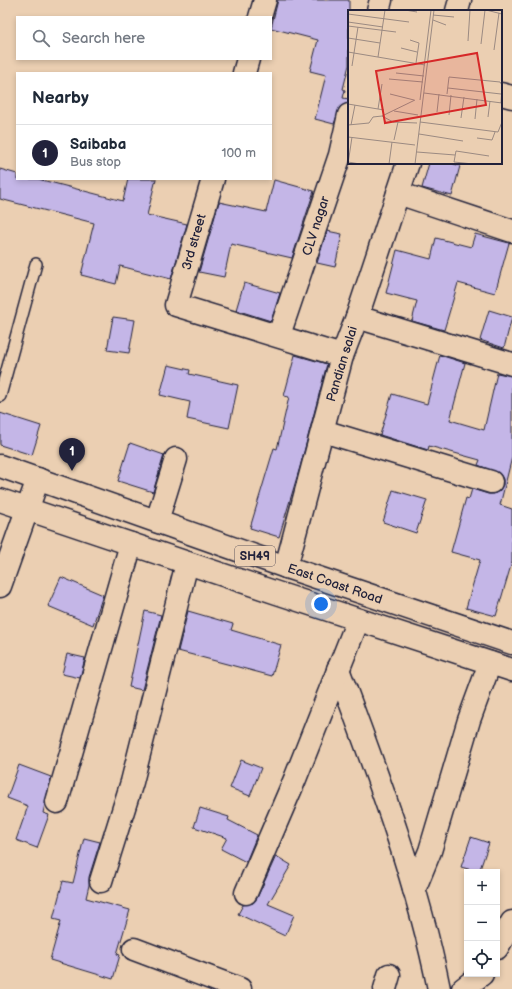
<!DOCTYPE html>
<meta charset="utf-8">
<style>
body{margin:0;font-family:"Balsamiq Sans",sans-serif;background:#f2f2f3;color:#1f2937}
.controls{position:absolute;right:12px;bottom:12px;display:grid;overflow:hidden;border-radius:0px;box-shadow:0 2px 6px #0003}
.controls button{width:36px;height:36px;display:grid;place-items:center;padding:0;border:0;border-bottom:1px solid #e0e1e3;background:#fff;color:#1f2937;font:20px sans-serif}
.you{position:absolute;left:321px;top:604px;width:14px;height:14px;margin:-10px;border:3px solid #fff;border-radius:50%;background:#1a73e8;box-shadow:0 0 0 6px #1a73e833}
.badge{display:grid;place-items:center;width:26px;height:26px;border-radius:50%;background:#22223b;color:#fff;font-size:13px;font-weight:700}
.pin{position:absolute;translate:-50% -33px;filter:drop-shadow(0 1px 2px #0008)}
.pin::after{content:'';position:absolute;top:21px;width:14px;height:12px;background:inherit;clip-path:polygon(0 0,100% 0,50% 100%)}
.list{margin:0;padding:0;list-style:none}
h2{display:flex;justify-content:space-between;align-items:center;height:52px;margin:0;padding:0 16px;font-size:17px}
h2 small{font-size:13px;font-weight:400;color:#747a83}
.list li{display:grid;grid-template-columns:26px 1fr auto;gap:12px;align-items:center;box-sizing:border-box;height:56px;padding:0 16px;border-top:1px solid #e0e1e3}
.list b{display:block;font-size:15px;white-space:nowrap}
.list p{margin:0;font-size:13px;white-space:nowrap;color:#747a83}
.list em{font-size:13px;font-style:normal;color:#747a83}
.icon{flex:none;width:22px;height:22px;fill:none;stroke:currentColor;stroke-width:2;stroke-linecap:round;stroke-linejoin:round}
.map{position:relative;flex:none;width:512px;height:989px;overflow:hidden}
.search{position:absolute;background:#fff;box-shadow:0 2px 6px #0003;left:16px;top:16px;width:256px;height:44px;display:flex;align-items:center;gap:10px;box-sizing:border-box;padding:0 14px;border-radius:0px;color:#747a83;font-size:15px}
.panel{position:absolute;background:#fff;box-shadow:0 2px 6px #0003;left:16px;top:72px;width:256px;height:108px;border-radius:0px}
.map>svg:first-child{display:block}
</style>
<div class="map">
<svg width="512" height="989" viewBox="0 0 512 989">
<rect width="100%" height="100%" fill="#ebcfb2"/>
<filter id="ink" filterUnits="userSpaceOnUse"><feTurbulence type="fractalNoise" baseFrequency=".025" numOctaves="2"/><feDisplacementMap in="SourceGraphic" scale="8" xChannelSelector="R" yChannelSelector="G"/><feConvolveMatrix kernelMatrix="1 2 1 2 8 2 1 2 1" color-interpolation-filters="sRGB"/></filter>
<g filter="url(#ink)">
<g fill="#c4b6e7" stroke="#22223b">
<polygon points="278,0 349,0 349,65 343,89 345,90 343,98 349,99 349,103 340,107 334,124 315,119 326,75 310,71 318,40 271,28"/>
<polygon points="429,163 451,163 460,166 452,196 422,188"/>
<polygon points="0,169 17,174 17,179 38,179 123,201 128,179 156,179 147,215 187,224 171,279 120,266 116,284 81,275 94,223 0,199"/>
<polygon points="274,180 314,191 292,258 231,244 224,277 199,272 219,202 266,212"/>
<polygon points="327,231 342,234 335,267 317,263"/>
<polygon points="475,234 509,243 495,293 458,283 444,330 412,321 417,301 386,293 397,250 431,259 436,238 471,247"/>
<polygon points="244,283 280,293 271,321 236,310"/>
<polygon points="489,310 512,317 504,348 480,340"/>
<polygon points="113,317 135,320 129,353 107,350"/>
<polygon points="295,355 327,364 300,467 279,537 250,528 274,448 277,449 289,397 284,396"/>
<polygon points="440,355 465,363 450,420 484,430 497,373 512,376 512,457 500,505 512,509 512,562 496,616 466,608 480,560 451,552 466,498 469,499 472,489 488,494 494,494 499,491 503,485 503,479 500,474 478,465 480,460 429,446 428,450 380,435 392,394 427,404"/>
<polygon points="168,365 190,370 189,374 238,385 229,428 187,419 190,402 160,395"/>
<polygon points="0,413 41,426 32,455 0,445"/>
<polygon points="130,443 164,455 153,492 118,481"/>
<polygon points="393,490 427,500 416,533 383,522"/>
<polygon points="61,577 103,595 93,625 48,606"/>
<polygon points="145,611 161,615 142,690 129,687"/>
<polygon points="188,611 233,624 231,630 281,645 272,676 178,651"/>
<polygon points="67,654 85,658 80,678 62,674"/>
<polygon points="241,760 261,768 250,796 230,788"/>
<polygon points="19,765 51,777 43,813 49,815 37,848 16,840 28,806 7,798"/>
<polygon points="200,808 229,817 228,820 257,835 246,862 221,849 227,838 194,827"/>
<polygon points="471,837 489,843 479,872 461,867"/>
<polygon points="84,838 100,842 89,877 89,885 86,898 130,910 117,954 120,955 113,979 50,960 61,921 53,919 63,881 73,883"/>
<polygon points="276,856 291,865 268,904 294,915 285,936 238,914 243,905 253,903 257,898"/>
</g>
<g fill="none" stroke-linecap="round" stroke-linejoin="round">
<g stroke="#22223b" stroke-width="14">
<polyline id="lane" points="0,396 36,264"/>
</g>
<g stroke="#22223b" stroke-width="25">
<g id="street">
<polyline points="378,11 381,0"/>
<polyline points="457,11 460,0"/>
<polyline points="260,17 265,0"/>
<polyline points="244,73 248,59"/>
<polyline points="501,94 512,97"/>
<polyline points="213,179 176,305 342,356"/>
<polyline points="398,193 512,231"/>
<polyline points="357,317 512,364"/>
<polyline points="279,335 340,155 349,115"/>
<polyline points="323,431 491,482"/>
<polyline points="157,521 176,459"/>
<polyline points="286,567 342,356 357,317 408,163"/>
<polyline points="0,586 38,479"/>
<path d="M 338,669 C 377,774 417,879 439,989"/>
<polyline points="57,802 131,544"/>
<polyline points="101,881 132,782 187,563"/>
<polyline points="414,890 430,851 469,720 490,663"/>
<polyline points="246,893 295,779 358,620"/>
<polyline points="497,948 512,922"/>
<polyline points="134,949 240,989"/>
<polyline points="385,989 389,975"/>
<polyline points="463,989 482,974"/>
</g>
</g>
<g stroke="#22223b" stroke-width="25">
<g id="primary">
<polyline points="0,466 286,567 512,643"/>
<polyline points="0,500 277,593 512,670"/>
</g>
</g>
<use href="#lane" stroke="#ebcfb2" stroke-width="11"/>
<use href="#street" stroke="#ebcfb2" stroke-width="22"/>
<use href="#primary" stroke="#ebcfb2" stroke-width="22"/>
</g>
</g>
<g text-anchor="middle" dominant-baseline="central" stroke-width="3" stroke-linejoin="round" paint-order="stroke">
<rect fill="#ebcfb2" stroke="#5e565f" stroke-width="1" x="235" y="546" width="40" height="20" rx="3"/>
<g font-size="12" font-weight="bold" fill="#22223b">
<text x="255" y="556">SH49</text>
</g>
<g font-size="13" fill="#22223b" stroke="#ebcfb2">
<text transform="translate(316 226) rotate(-72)">CLV nagar</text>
<text transform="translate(194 242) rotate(-74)">3rd street</text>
<text transform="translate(342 364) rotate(-73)">Pandian salai</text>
<text transform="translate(335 584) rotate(19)">East Coast Road</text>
</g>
</g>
<g transform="translate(348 10)">
<rect width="154" height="154" fill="#ebcfb2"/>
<path fill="none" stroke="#9b8a82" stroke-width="1" d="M 57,0 L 69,2M 138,0 L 154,4M 0,4 L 61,12M 85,5 L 106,7M 85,10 L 98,15M 0,12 L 35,17M 0,16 L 48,22M 0,28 L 32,33M 62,30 L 71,33 L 68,53M 120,31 L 122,0M 133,34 L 137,0M 53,38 L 69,42M 146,40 L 151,3M 0,42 L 77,55M 30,47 L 37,0M 4,56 L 10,17M 48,63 L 76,66M 41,69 L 75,72M 100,78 L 153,84M 76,83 L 154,93M 42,84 L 66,90M 99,84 L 101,67 L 152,72 L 154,75M 67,90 L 34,106 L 45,112 L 69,113M 72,90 L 83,0M 153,93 L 154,77M 0,94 L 36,100M 30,99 L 34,74M 46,101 L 70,105M 89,102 L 91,84M 101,105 L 103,85M 140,107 L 142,91M 113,108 L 116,87M 127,109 L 129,89M 72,112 L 150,122 L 154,112M 0,115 L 21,113 L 25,107 L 34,106M 3,115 L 7,95M 71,124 L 115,131M 0,127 L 67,135M 129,128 L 144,130 L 147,122M 46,130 L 50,112M 69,142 L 107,145M 0,152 L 12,154M 0,154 L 4,127M 41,154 L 44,132M 67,154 L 86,0M 125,154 L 106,152 L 108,141 L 141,146"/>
<path fill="#d62828" fill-opacity="0.15" stroke="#d62828" stroke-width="2" d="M 129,43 L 138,95 L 37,113 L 28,61 Z"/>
<rect width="154" height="154" fill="none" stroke="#22223b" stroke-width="2"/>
</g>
</svg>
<div class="controls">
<button>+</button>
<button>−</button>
<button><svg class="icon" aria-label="locate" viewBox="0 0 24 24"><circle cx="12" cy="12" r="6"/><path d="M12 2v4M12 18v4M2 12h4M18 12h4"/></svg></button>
</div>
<div class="you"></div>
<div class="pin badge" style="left:72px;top:471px">1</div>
<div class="search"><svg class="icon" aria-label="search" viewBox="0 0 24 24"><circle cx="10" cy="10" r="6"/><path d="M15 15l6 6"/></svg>Search here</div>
<section class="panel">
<h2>Nearby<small></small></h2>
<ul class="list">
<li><span class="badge">1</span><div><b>Saibaba</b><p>Bus stop</p></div><em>100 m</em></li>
</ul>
</section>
</div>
